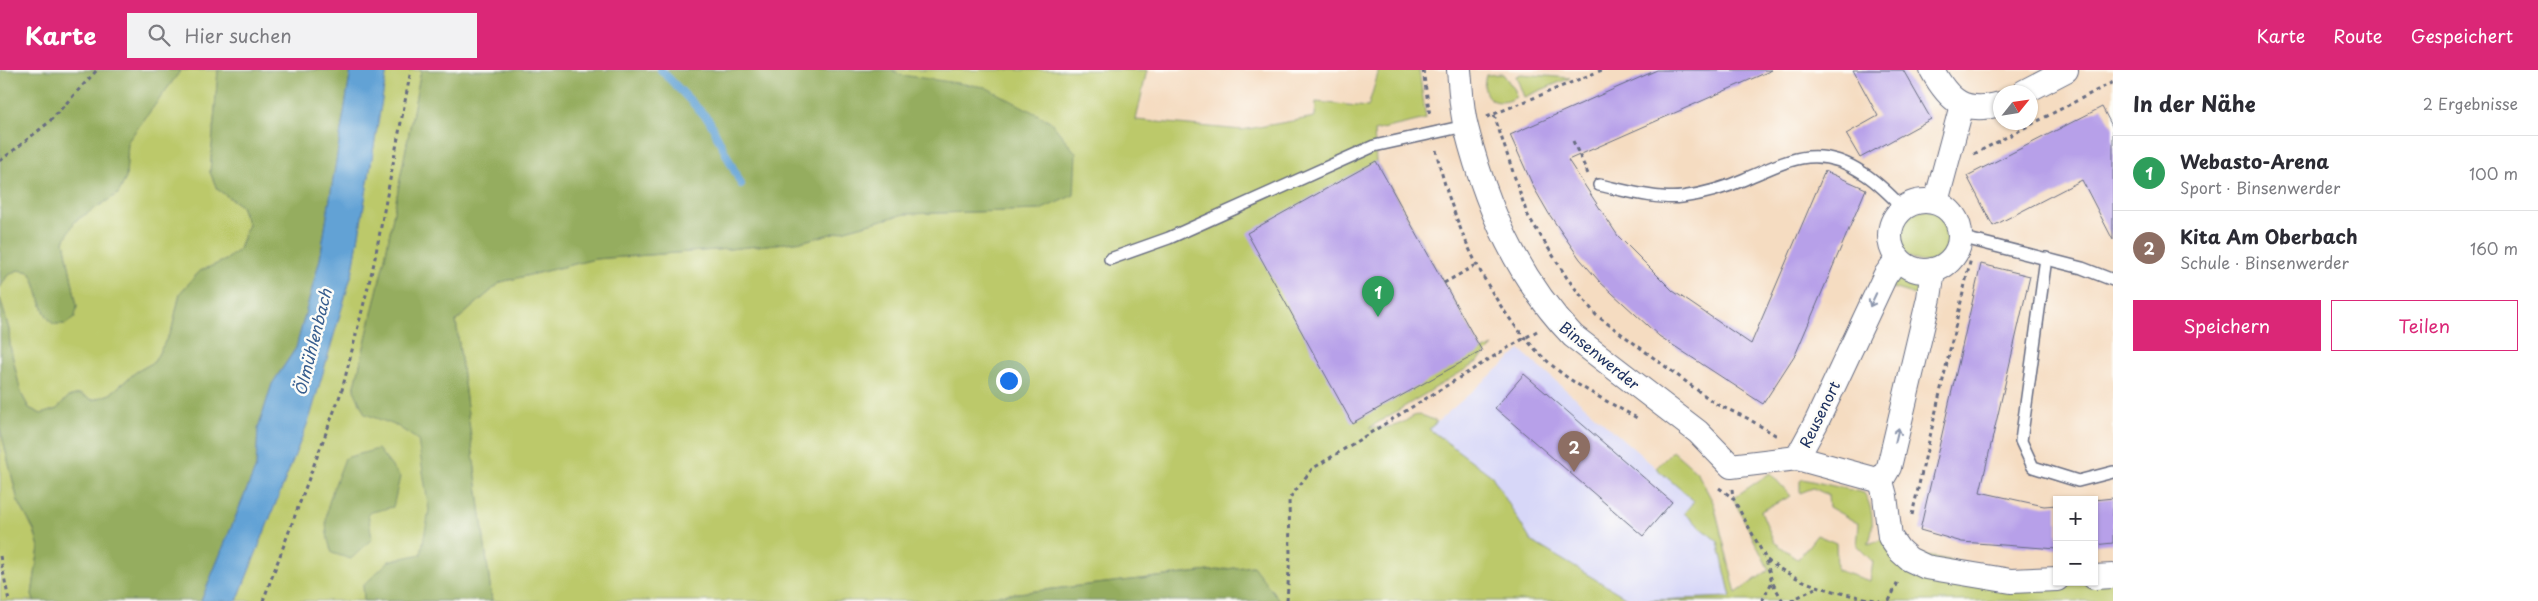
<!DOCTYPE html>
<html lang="de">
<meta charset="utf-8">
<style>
body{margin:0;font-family:"Playpen Sans",sans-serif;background:#f2f2f3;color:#2b2b33}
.controls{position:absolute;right:15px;bottom:15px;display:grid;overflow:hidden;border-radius:0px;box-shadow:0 1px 4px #0004}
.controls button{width:45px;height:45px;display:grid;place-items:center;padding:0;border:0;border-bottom:1px solid #e1e1e2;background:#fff;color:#2b2b33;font:25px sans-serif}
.compass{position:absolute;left:1993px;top:15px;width:45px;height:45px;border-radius:50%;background:#fff;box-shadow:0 1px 4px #0004;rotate:60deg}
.you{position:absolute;left:1008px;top:310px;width:18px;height:18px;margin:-12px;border:4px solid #fff;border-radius:50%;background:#1a73e8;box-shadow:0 0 0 8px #1a73e833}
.badge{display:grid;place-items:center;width:32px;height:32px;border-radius:50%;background:#db2777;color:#fff;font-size:16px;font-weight:700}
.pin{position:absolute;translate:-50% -41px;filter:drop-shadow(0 1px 2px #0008)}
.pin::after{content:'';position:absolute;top:26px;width:18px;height:15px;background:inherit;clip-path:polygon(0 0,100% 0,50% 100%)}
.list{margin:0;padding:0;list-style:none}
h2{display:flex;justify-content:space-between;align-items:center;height:65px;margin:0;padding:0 20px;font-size:21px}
h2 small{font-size:16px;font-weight:400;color:#7c7c81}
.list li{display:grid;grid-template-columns:32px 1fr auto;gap:15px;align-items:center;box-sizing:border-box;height:75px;padding:0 20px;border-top:1px solid #e1e1e2}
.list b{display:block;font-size:19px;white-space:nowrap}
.list p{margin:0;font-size:16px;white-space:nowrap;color:#7c7c81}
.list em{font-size:16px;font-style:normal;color:#7c7c81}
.actions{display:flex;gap:10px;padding:15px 20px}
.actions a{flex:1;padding:11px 0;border:1px solid #db2777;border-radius:0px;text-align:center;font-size:18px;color:#db2777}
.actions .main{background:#db2777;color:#fff}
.icon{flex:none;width:28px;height:28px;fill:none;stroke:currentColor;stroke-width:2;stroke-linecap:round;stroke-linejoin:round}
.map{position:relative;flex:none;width:2113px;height:531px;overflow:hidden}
header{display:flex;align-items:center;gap:30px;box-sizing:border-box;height:70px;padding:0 25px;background:#db2777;color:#fff}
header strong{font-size:24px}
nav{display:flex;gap:28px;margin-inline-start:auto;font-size:18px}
.search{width:350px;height:45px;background:#f2f2f3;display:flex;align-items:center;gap:12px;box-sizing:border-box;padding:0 18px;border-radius:0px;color:#7c7c81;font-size:19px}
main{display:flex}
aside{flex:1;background:#fff}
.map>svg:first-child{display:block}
</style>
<header>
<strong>Karte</strong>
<div class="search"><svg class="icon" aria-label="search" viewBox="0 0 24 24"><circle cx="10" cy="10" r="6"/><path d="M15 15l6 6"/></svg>Hier suchen</div>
<nav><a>Karte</a><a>Route</a><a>Gespeichert</a></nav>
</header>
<main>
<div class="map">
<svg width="2113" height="531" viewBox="0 0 2113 531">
<rect width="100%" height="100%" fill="#fdfcf7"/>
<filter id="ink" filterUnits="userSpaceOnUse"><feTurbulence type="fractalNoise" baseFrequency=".02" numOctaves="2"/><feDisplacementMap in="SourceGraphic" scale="10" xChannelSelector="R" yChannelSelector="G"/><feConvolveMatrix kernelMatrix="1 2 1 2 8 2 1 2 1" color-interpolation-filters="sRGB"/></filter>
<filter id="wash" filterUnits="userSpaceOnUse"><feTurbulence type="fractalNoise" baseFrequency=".0096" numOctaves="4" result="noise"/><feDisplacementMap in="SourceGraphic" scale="20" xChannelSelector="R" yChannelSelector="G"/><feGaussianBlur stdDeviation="1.12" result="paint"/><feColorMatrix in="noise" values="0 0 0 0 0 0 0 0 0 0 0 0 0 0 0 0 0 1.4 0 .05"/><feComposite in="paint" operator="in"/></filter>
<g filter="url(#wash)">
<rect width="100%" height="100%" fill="#f5dcc1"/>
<polygon fill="#d7d7f8" points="1520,280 1694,431 1685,443 1719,472 1731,527 1632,531 1531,471 1492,406 1429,359"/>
<g fill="#bcc96a" stroke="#6c7c64">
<path d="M 181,0 L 218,0 L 210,102 L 217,119 L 241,136 L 248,154 L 239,179 L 226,190 L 200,201 L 180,223 L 172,259 L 154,292 L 136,302 L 110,324 L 93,330 L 79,324 L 68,327 L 57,339 L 41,344 L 29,338 L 21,323 L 10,276 L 9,259 L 0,228 L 0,218 L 7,206 L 18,200 L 30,202 C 41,221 38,239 53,254 L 65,254 L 77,236 L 64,171 L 75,151 L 118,123 L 126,108 L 128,71 Z"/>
<polygon points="387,0 421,0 385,188 354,320 359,330 389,250 598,167 450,232 474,531 237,531 310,347 353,200"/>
<path d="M 892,0 L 1147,0 L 1136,50 L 1242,60 L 1315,47 L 1316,32 L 1368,37 L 1379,0 L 1419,0 L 1426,49 L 1374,61 L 1376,91 L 1482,281 L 1493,276 L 1476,293 L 1369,358 C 1376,357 1385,358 1393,356 C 1415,351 1409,337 1437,352 L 1429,359 L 1492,406 L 1531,471 L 1632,531 L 1731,527 L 1718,472 L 1684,443 L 1694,431 L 1656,398 L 1673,381 L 1697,402 L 1714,434 L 1736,523 L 1769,500 L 1733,428 L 1770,403 L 1791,426 L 1761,441 L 1774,472 L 1798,489 L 1817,465 L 1836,473 L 1837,500 L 1870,511 L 1873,492 L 1857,476 L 1859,454 L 1829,437 L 1828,425 L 1813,418 L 1800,423 L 1800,411 L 1803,409 L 1864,423 C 1873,437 1875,459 1868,474 L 1890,467 L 1899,480 L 2057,512 L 2094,512 L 2113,506 L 2113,531 L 1280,531 L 1252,496 L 949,531 L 492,531 L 456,251 L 501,212 L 595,189 L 729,179 L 804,171 L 905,144 L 1040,140 L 901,5 Z"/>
<path d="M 1503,4 L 1515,20 L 1516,27 C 1496,39 1479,28 1486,5 Z"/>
<polygon points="1521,4 1570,8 1524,27 1516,6"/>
<circle cx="1925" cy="166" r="26"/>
<path d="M 1909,206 C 1920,210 1921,216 1922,227 L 1889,217 L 1901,207 Z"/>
<polygon points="0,358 18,431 34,460 39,477 32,525 34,531 0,531"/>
</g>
<g fill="#95ad5e" stroke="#586e5e">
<path d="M 0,0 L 181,0 L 128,71 L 126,108 L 118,124 L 75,151 L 64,171 L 77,236 L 75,247 L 65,254 L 53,254 C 38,238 41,221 30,202 L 18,200 L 7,206 L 0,218 Z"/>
<polygon points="218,0 351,0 320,189 296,278 272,314 258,359 256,397 201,531 34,531 32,525 39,477 34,460 18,431 0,358 0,228 9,260 10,276 21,323 29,338 41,344 57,339 68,327 79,324 93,330 110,324 136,302 154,292 172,259 180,223 200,201 226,190 239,179 248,155 241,136 217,119 210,102"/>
<polygon points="421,0 892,0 901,5 985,17 1050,51 1076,83 1074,125 1040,140 905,144 804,171 729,179 595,189 501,212 456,251 492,531 364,531 363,516 389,491 421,484 429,440 418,370 397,356 365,344 354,320 385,188"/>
<path d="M 378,379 L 400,407 L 393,437 L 368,443 L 372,469 L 351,489 L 332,483 C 318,444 332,425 345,388 Z"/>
<polygon points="1253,496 1280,531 949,531"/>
</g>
<polygon fill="#62a2d5" stroke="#3e689a" points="351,0 387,0 353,200 310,347 237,531 201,531 256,397 258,359 272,314 296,278 320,189"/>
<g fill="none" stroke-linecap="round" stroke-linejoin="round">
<polyline stroke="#62a2d5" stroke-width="8" points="661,0 709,50 741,114"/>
</g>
<g id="blocks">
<g fill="#b7a0e9">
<polygon points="1657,0 1772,0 1568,90 1618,166 1673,221 1751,274 1825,101 1866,119 1796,283 1763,334 1659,266 1600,212 1580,189 1549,144 1534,118 1510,65"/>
<polygon points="1853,0 1903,0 1931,49 1860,88 1846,64 1878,46"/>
<polygon points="2102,37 2113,58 2113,170 2082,110 1993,156 1967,106"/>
<polygon points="1376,91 1482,281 1352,353 1247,163"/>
<polygon points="1981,194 2030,206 1980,422 2044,436 2057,435 2057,479 1962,472 1920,460"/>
<polygon points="1524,304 1672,432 1643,466 1495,338"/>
<polygon points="2113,428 2113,473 2094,475 2094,430"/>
</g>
</g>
</g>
<g filter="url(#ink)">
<use href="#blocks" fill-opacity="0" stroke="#676c81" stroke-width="1"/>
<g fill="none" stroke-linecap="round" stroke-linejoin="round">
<g stroke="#676c81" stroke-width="14">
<g id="service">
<path d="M 1599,115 C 1623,120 1658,130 1682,127 C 1704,124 1725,118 1745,109 C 1789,90 1818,73 1863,103 C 1878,112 1891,126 1903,138"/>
<polyline points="1960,167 2082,198 2113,210"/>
<polyline points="2046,188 2021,371 2033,397 2078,411 2113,402"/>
<polyline points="1110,189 1169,168 1374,76 1465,56"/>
</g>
</g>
<g stroke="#676c81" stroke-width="26">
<g id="minor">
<path d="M 1459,0 C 1461,19 1461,39 1466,57 C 1485,134 1518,209 1573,266 L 1698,362 L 1731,396 L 1797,388 L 1881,411"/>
<path d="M 1932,0 C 1949,31 1964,44 2000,34"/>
<polyline points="2024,22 2066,0"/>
<circle cx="1925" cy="166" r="35"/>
<polyline points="1936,132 1962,35"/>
<polyline points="1797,388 1816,353 1885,206 1898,188"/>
<polyline points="1881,411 1885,426 1890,467 1899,480 1909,489 1926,497 2011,511 2057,509"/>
<polyline points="1881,411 1889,397 1929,228 1933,200"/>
<polyline points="2094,507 2113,506"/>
</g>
</g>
<g stroke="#676c81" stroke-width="3" stroke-dasharray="4 4" stroke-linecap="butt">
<polyline points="1423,0 1430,46"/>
<polyline points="1494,45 1527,144 1567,208 1596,245 1716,334 1747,348 1777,366"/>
<polyline points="1487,47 1602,0"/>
<polyline points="1573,71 1588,104"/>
<path d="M 1436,80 C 1454,162 1501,264 1574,312 C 1594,325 1616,336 1637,348"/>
<polyline points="1974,84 2113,12"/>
<polyline points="0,91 48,53 97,0"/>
<polyline points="1444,213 1478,194"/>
<polyline points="1719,418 1733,428"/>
<polyline points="1732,419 1733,428 1766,489 1772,512 1783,531"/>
<polyline points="1912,445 1971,188"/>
<polyline points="0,486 9,531"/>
<path d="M 1767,490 C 1802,516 1838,523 1880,531"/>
<polyline points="263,531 342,320 374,193 411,0"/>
<polyline points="1287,531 1290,484 1289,429 1312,399 1504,280 1537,261"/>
<polyline points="1762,531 1772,512"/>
<polyline points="1791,531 1815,518"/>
<polyline points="1889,531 1899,510"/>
</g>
<use href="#service" stroke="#fff" stroke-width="11"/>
<use href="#minor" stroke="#fff" stroke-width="24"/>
</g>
<defs><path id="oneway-shaft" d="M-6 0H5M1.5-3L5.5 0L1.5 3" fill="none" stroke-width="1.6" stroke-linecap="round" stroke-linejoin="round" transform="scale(1.25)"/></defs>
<g stroke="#8d97ae">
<use href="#oneway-shaft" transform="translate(1873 230) rotate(115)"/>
<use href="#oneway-shaft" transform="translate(1897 365) rotate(-77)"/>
</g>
</g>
<g text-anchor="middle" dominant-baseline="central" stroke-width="5" stroke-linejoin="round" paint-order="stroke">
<g font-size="15" fill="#1b2f5e" stroke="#fdfcf7">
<text transform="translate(1600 285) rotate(39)">Binsenwerder</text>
<text transform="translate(1819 344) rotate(-64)">Reusenort</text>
</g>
<g font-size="16" font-style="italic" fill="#375d8e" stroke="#fdfcf7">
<text transform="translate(312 272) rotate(-76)">Ölmühlenbach</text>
</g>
</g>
</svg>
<div class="controls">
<button>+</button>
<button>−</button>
</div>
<svg class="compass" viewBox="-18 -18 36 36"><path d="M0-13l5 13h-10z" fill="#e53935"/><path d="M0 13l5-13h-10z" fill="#7c7c81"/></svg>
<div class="you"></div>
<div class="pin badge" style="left:1378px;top:247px;background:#2e9e5b">1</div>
<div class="pin badge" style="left:1574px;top:402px;background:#8d6e63">2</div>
</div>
<aside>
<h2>In der Nähe<small>2 Ergebnisse</small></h2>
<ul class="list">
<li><span class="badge" style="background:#2e9e5b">1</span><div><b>Webasto-Arena</b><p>Sport · Binsenwerder</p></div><em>100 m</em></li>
<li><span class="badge" style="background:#8d6e63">2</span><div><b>Kita Am Oberbach</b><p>Schule · Binsenwerder</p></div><em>160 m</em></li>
</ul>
<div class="actions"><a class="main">Speichern</a><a>Teilen</a></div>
</aside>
</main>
